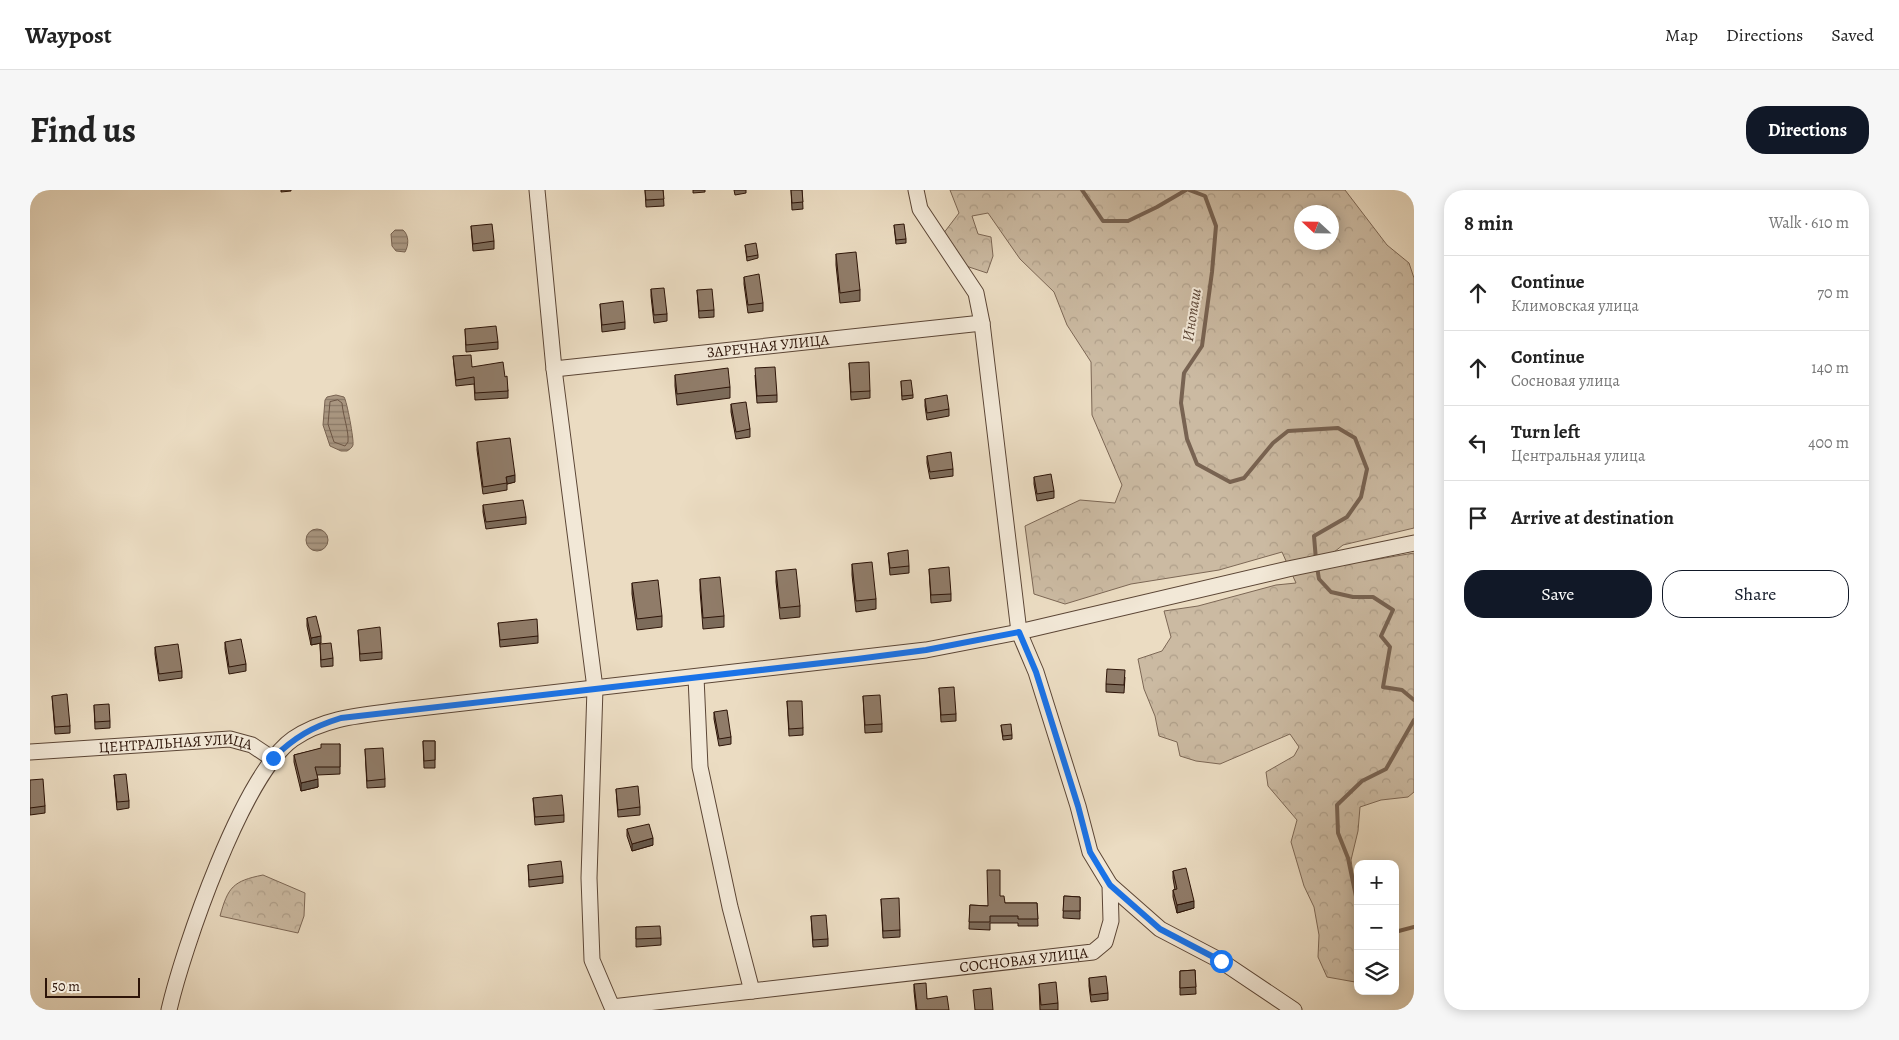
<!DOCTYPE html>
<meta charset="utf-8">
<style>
body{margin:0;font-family:Alegreya,serif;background:#f6f6f6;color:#222}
.controls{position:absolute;right:15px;bottom:15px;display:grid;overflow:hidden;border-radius:10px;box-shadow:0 2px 12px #0003}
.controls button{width:45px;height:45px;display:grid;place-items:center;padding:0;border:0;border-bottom:1px solid #e0e0e0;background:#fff;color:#222;font:25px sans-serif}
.compass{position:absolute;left:1264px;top:15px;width:45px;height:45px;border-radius:50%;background:#fff;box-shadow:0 2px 12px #0003;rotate:292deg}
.scale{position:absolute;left:15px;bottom:12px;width:95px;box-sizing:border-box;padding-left:5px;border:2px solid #2d1408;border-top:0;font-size:14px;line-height:18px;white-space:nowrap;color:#2d1408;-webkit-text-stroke:4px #f2e8d7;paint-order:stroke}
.stop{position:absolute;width:15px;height:15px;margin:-11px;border:4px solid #1a73e8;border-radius:50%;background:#fff}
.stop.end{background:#1a73e8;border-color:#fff;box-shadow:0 1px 5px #0008}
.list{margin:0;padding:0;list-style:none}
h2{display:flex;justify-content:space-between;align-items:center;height:65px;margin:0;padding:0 20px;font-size:21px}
h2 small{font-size:16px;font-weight:400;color:#767676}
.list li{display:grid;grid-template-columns:32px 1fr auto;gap:15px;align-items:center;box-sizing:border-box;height:75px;padding:0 20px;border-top:1px solid #e0e0e0}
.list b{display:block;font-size:19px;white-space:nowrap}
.list p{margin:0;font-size:16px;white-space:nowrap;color:#767676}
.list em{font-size:16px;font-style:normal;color:#767676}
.actions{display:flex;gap:10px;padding:15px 20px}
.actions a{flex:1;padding:11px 0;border:1px solid #111827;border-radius:20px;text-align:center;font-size:18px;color:#111827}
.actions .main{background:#111827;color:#fff}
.icon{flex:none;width:28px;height:28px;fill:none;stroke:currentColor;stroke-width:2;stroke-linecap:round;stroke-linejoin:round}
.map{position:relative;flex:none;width:1384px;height:820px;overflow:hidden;border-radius:20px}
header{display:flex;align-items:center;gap:30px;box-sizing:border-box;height:70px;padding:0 25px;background:#fff;border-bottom:1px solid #e0e0e0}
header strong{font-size:24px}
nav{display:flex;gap:28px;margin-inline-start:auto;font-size:18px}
.intro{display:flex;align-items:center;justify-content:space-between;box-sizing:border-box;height:120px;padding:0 30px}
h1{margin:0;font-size:35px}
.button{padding:12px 22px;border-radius:20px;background:#111827;color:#fff;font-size:18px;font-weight:700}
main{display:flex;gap:30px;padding:0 30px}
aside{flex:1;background:#fff;border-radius:20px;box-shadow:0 2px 12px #0003}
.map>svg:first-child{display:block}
</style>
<header>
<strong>Waypost</strong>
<nav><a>Map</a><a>Directions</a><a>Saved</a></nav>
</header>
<div class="intro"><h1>Find us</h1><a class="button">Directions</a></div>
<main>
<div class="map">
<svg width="1384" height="820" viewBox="0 0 1384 820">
<defs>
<pattern id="forest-crowns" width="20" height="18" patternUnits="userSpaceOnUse" patternTransform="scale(1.25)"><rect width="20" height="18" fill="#cbbaa2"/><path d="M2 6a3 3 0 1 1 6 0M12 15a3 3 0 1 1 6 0" fill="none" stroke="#af9f8a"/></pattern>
<pattern id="water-rules" width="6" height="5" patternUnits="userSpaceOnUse" patternTransform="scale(1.25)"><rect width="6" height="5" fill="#aa9883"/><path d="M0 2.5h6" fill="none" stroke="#8b7b69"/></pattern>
</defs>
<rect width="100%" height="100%" fill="#ebdcc2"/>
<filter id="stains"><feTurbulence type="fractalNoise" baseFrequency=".004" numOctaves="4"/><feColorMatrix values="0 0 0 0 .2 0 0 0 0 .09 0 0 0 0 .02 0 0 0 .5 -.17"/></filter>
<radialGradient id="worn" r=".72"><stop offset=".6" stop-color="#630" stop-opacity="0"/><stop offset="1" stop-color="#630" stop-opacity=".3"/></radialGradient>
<g fill="url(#forest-crowns)" stroke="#7c6755" fill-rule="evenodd">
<path d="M 920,0 L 1315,0 L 1357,55 L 1379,73 L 1384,88 L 1384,338 L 1313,355 L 1304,362 L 1321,371 L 1337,371 L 1384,363 L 1384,602 L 1378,607 L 1351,610 L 1330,617 L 1328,641 L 1321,670 L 1328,718 L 1328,787 L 1325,792 L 1297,787 L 1288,767 L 1289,745 L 1284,717 L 1274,696 L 1261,652 L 1267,630 L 1238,596 L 1236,582 L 1264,566 L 1269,557 L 1260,544 L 1190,574 L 1166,571 L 1150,566 L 1147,552 L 1129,546 L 1125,526 L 1114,499 L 1108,469 L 1132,461 L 1141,447 L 1134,421 L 1168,416 L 1246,395 L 1266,393 L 1252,362 L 1189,380 L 1101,394 L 1035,414 L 1004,404 L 995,336 L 1050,310 L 1085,313 L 1092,295 L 1062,225 L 1061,172 L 1037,135 L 1024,102 L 990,69 L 958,23 L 942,26 L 948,44 L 961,47 L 963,66 L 957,83 L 930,74 L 913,44 L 929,23 ZM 1272,22 L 1302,22 L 1302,52 L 1272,52 Z"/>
<path d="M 233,685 L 275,703 L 274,726 L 268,743 L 190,726 C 198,697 203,691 233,685 Z"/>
</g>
<g fill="url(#water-rules)" stroke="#786352">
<path d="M 365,40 L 373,40 C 379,45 379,55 375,62 L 366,61 L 362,56 L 361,44 Z"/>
<path d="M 306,205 L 314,207 C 317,211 324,250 323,255 C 322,258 320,259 317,261 L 311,261 L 300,256 L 293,235 L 295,210 L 297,207 Z"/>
<circle cx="287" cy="350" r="11"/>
</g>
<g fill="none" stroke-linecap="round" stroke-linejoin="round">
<path stroke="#6c5646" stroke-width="1" d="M 308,210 L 312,213 C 313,226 319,241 318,252 L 315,256 L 304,252 L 298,234 L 300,212 Z"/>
<g stroke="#786352" stroke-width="4">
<polyline points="1052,0 1073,31 1098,31 1127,17 1156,0"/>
<polyline points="1159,0 1175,6 1186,36 1182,82 1172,156 1154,183 1151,213 1157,249 1167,274 1200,292 1214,288 1243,253 1258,241 1308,238 1325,248 1337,279 1331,307 1317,327 1284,346 1286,370"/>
<polyline points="1287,377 1289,389 1301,402 1323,407 1343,407 1363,420 1351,446 1360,457 1353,497 1372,500 1384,510"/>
<polyline points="1328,716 1318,668 1308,643 1307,615 1332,591 1356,579 1384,530"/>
<polyline points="1365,742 1384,737"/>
</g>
<g stroke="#5c4636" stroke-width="17">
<g id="minor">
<path id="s1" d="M 507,0 L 524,179 L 565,498 L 559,688 L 562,770 L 582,817 L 1063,762 L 1075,752 L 1081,731 L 1080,695 L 1060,662 L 1048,616 L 1006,482 L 989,442 L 952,133 L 946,103 L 890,19 L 886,0"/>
<path id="s2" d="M 524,179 L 952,133"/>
<polyline points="666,487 670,577 700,717 722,801"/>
<path id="s3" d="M 0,562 L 200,549 L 222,555 L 243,569"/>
<polyline points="1080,695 1130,739 1191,771 1264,820"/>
<path d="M 139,820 C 153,759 213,584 263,549 C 295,527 334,525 372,520 L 896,460 L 989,442 L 1258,379 L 1384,353"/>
</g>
</g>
<use href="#minor" stroke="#f2e8d7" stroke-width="15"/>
</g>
<g fill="#7c6b5a" stroke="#2d1408">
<polygon points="251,0 261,0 261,1 251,2"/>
<polygon points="615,0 633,0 634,16 616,17"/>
<polygon points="663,0 675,0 675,2 663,3"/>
<polygon points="704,0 716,0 716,3 705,5"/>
<polygon points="761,0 772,0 773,19 762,20"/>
<polygon points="864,35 876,49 876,53 866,54"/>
<polygon points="441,36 464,51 464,59 443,61"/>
<polygon points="715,55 728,65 728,68 717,71"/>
<polygon points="806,64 830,100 830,111 810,113 806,75"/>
<polygon points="714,87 733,113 733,121 718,123 714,94"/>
<polygon points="621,99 637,124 637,131 624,133 621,106"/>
<polygon points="667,100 684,120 684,127 669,128"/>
<polygon points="570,114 595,132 595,139 572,142"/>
<polygon points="435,139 468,152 468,159 436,162"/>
<polygon points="423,166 442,177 475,187 478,201 478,208 445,210 444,194 426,196"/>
<polygon points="819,173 840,201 840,208 821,210"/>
<polygon points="645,185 700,197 700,208 647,215 645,196"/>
<polygon points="725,185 747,205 747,212 727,213"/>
<polygon points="871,191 883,205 883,208 872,210"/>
<polygon points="895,209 919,219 919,226 897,230 895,216"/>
<polygon points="701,214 720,239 720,247 706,249 701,222"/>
<polygon points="447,252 485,292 477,294 477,300 453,304 447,260"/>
<polygon points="897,266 923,279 923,286 900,289 897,273"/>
<polygon points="1004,287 1024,301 1024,308 1007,311 1004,294"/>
<polygon points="453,315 496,327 496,334 456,339 453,322"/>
<polygon points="858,363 879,376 879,383 860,385"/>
<polygon points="822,374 846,409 846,419 826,422 822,385"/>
<polygon points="899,379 921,404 921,411 901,413"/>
<polygon points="746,381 770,416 770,427 750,429 746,392"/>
<polygon points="670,389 694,426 694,437 673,439 670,400"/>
<polygon points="602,393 632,426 632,437 607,440 602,404"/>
<polygon points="277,428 291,453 281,455 277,436"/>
<polygon points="468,433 508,446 508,453 470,457"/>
<polygon points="328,440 352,462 352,469 330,471"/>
<polygon points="195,452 216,474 216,481 199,484 195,459"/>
<polygon points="290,454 303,468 303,476 291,477"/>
<polygon points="125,457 152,481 152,488 129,491 125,464"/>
<polygon points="1095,487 1094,503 1076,502 1076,494"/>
<polygon points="909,498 926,524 926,531 911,532"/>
<polygon points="22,506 40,536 40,543 25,544"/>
<polygon points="833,506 852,534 852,542 835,543"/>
<polygon points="757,511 773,538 773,545 759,546"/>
<polygon points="64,515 80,531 80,538 65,539"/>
<polygon points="684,522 701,547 701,554 689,556 684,529"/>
<polygon points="971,535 982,545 982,549 973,550"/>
<polygon points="393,551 405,551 405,578 394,578"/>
<polygon points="310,554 310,584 287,585 288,597 271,601 264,572 264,565"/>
<polygon points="335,559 355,589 355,597 337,598"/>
<polygon points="84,585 99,611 99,618 87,620"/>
<polygon points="0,590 15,616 15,623 0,625"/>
<polygon points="586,599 610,617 610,625 588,627"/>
<polygon points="503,608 534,625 534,632 505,635"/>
<polygon points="597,639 623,655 602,661 597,646"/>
<polygon points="498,675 533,686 533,693 499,697"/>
<polygon points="1143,681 1164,718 1147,723 1143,707 1143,700 1145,700 1143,688"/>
<polygon points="970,706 975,713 1007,713 1008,736 988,736 988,733 960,733 960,740 939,739 940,715 958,716"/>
<polygon points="1034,706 1050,707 1050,729 1033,728"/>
<polygon points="851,709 870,740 870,747 853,748"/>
<polygon points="781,726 798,749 798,756 783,757"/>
<polygon points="606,737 631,748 631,755 606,757"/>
<polygon points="1165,780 1166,804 1150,805 1150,781"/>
<polygon points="1059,788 1078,803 1078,810 1061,812 1059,796"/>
<polygon points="884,794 897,809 919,820 886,820 884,801"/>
<polygon points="1009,794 1028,813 1028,820 1010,820"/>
</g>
<g fill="#65574a" stroke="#2d1408">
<polygon points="485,285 485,292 477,294 476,287"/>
<polygon points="291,446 291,453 281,455 281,448"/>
<polygon points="288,589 288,597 271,601 271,593"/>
<polygon points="623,648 623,655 602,661 602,654"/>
<polygon points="1164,711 1164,718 1147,723 1147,715"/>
</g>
<g fill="#907c69" stroke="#2d1408">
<polygon points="615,0 633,0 634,9 616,10"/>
<polygon points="761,0 772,0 773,12 762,13"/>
<polygon points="462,34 464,51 443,54 441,36"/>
<polygon points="874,34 876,49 866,50 864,35"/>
<polygon points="726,53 728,65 717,67 715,55"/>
<polygon points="826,62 830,100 810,103 806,64"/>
<polygon points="729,84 733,113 718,115 714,87"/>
<polygon points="634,98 637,124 624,125 621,99"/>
<polygon points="682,99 684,120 669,121 667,100"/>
<polygon points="593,111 595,132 572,135 570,114"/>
<polygon points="466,136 468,152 436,155 435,139"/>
<polygon points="441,165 442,177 473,172 475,187 477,186 478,201 445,203 444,187 426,190 423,166"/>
<polygon points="839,172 840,201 821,202 819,173"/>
<polygon points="745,177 747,205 727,206 725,178"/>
<polygon points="698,178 700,197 647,204 645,185"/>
<polygon points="881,190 883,205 872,206 871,191"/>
<polygon points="917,205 919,219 897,223 895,209"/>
<polygon points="716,212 720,239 706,242 701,214"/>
<polygon points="480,248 485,285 476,287 477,293 453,297 447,252"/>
<polygon points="921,262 923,279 900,282 897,266"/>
<polygon points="1021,284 1024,301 1007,304 1004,287"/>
<polygon points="493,310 496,327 456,332 453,315"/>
<polygon points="878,360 879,376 860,378 858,363"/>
<polygon points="842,372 846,409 826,411 822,374"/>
<polygon points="919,377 921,404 901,405 899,379"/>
<polygon points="766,379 770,416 750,418 746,381"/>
<polygon points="690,387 694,426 673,428 670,389"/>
<polygon points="628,390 632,426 607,429 602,393"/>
<polygon points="286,426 291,446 281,448 277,428"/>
<polygon points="507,429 508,446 470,450 468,433"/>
<polygon points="350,437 352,462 330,464 328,440"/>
<polygon points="211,449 216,474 199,477 195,452"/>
<polygon points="301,453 303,468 291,470 290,454"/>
<polygon points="148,454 152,481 129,484 125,457"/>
<polygon points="1077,479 1095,480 1094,495 1076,494"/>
<polygon points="924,497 926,524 911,525 909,498"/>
<polygon points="37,504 40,536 25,537 22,506"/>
<polygon points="850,505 852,534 835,535 833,506"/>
<polygon points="757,511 772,511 773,538 759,539"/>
<polygon points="79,514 80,531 65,532 64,515"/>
<polygon points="697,520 701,547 689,549 684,522"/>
<polygon points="981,534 982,545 973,546 971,535"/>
<polygon points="393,551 405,551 405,570 394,571"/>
<polygon points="291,554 310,554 310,577 285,577 288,589 271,593 264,565 291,558"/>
<polygon points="353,558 355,589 337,591 335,559"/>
<polygon points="96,584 99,611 87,612 84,585"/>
<polygon points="13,589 15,616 0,618 0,590"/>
<polygon points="608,596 610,617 588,620 586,599"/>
<polygon points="532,605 534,625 505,627 503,608"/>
<polygon points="619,634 623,648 602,654 597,639"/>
<polygon points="531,671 533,686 499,690 498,675"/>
<polygon points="1156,678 1164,711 1147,715 1143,700 1147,699 1143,681"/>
<polygon points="957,680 970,680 970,706 974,706 975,713 1007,713 1008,729 988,729 988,726 960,726 960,732 939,732 940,715 958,716"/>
<polygon points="1034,706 1050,707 1050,721 1033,721"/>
<polygon points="869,708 870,740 853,741 851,709"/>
<polygon points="796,725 798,749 783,750 781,726"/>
<polygon points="630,736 631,748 606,749 606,737"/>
<polygon points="1165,780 1166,797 1150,798 1150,781"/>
<polygon points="1076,786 1078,803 1061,805 1059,788"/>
<polygon points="1026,792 1028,813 1011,815 1009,794"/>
<polygon points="896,793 897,809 917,806 919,820 887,820 884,794"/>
<polygon points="961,798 963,820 945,820 943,800"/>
</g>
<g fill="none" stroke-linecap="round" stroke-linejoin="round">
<path stroke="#1a73e8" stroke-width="6" d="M 243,568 C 265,547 282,537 311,528 L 827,469 L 896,460 L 989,442 L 1006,482 L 1048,616 L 1060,662 L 1080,695 L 1130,739 L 1191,771"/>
</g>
<g text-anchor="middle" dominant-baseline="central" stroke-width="4" stroke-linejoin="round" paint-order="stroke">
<g font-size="15" fill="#2d1408" stroke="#f2e8d7">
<text stroke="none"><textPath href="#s2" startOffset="215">ЗАРЕЧНАЯ УЛИЦА</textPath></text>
<text stroke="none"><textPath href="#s3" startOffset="146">ЦЕНТРАЛЬНАЯ УЛИЦА</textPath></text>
<text stroke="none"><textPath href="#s1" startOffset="1239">СОСНОВАЯ УЛИЦА</textPath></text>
</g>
<g font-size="16" font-style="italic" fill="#5f4939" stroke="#f2e8d7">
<text transform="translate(1162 125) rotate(-81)">Инопаш</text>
</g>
</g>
<rect width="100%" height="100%" filter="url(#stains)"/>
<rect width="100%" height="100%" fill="url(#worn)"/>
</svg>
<div class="controls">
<button>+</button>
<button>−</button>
<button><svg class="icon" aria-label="layers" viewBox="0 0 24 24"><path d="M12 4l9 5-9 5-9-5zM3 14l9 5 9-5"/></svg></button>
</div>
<svg class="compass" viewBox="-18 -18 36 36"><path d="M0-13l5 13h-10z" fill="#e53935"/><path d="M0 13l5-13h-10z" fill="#767676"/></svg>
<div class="scale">50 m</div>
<div class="stop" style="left:1191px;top:771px"></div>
<div class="stop end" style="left:243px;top:568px"></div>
</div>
<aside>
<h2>8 min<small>Walk · 610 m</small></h2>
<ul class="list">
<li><svg class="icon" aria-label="ahead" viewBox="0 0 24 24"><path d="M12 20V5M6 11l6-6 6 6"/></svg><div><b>Continue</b><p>Климовская улица</p></div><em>70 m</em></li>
<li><svg class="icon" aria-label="ahead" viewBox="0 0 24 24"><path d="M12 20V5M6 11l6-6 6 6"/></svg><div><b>Continue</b><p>Сосновая улица</p></div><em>140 m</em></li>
<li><svg class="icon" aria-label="left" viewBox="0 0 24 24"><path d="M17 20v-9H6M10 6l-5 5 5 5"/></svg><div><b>Turn left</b><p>Центральная улица</p></div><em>400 m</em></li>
<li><svg class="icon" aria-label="arrive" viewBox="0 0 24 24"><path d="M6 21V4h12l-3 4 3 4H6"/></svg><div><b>Arrive at destination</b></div></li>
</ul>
<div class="actions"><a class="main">Save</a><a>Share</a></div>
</aside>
</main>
